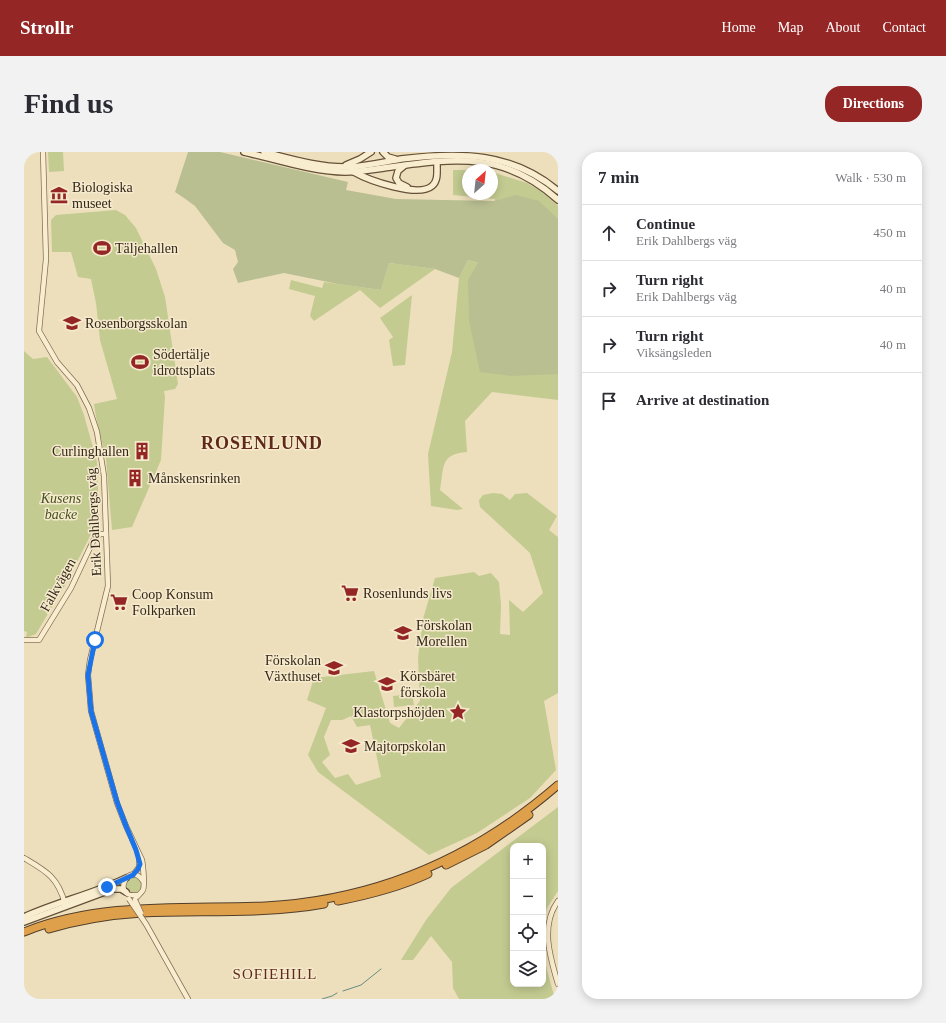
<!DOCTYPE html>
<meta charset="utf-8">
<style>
body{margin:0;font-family:Georgia,serif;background:#f2f2f3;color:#2b2b33}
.controls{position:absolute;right:12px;bottom:12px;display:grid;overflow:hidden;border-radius:8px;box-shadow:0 2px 10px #0003}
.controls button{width:36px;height:36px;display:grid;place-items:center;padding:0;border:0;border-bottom:1px solid #e1e1e2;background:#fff;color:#2b2b33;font:20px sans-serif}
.compass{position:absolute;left:438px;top:12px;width:36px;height:36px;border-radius:50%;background:#fff;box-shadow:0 2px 10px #0003;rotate:27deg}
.stop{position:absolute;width:12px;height:12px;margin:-9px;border:3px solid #1a73e8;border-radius:50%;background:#fff}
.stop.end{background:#1a73e8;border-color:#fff;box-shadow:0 1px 4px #0008}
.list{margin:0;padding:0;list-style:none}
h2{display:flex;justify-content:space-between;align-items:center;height:52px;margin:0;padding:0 16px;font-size:17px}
h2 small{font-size:13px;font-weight:400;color:#7c7c81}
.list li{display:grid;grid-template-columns:26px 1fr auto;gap:12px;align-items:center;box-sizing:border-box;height:56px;padding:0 16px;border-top:1px solid #e1e1e2}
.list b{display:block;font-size:15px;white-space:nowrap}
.list p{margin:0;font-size:13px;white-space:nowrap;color:#7c7c81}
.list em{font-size:13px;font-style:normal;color:#7c7c81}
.icon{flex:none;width:22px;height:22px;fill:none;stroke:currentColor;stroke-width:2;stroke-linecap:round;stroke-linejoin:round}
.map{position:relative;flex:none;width:534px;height:847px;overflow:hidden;border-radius:16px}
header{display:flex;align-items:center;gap:24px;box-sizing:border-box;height:56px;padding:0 20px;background:#942726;color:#fff}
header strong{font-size:19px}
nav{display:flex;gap:22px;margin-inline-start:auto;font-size:14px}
.intro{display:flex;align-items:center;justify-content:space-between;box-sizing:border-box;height:96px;padding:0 24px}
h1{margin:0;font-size:28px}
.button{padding:10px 18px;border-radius:16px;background:#942726;color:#fff;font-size:14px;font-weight:700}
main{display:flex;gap:24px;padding:0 24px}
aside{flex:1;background:#fff;border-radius:16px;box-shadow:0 2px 10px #0003}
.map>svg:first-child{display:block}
</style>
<header>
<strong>Strollr</strong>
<nav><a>Home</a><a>Map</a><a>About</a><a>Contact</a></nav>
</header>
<div class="intro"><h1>Find us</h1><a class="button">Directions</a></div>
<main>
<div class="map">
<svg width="534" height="847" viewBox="0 0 534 847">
<rect width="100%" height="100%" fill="#eddfbc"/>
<g fill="#c3cb91" fill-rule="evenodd">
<polygon points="24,0 39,0 40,19 25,20"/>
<path d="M 429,18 L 444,18 L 444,42 L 468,42 L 468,20 L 503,31 L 518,40 L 534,54 L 534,248 L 468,240 L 441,269 L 443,300 C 416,302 420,315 416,338 L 439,357 L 433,358 L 407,354 L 404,302 L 428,200 L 435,126 L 444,108 L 453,111 L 465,81 L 471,47 L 429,43 Z"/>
<polygon points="92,58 101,63 112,76 132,117 141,145 154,232 151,237 140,239 141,245 137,308 108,375 88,378 82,307 72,265 70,252 93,247 76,188 72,151 67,127 54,125 47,100 28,100 27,68 32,63"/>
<polygon points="365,111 411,117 356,156 336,138 290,169 286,164 291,144 265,137 267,128 298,136 300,130 357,138"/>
<polygon points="388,143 381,213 369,214 365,188 369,185 356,166"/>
<polygon points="0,199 9,207 23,205 53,245 60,263 73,310 75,366 44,428 12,482 2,486 3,480 0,479"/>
<path d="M 469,341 L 478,342 L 486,348 L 491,342 L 503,341 L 533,364 L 525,378 L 534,385 L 534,541 L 520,549 L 532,618 L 506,646 L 453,681 L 405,703 L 294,620 L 284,603 L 302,556 L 283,548 L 290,526 L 350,519 L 366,571 L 375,576 L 396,549 L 394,506 L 399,467 L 411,426 L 450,420 L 455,424 L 467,421 L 475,430 L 477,453 L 476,482 L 486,483 L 485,448 L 499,460 L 519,441 L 506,401 L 456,355 L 455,348 L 459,343 ZM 327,564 L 333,575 L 346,573 L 357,625 L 332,633 L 324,622 L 311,626 L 298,610 L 306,603 L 300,585 L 307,568 L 318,568 Z"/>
<polygon points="388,542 390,553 370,555 369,544"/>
<polygon points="534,655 534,739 523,756 519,773 519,694 489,694 489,832 519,832 519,800 523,818 531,847 435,847 429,836 428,810 407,784 389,808 377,808 402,768 427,736"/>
<circle cx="110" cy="733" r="8"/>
</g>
<polygon fill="#b9bf91" points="164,0 196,0 324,30 322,38 372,47 470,49 492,43 515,49 534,67 534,222 487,224 456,220 445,169 444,128 454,111 444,108 435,126 411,117 365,111 357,138 314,132 260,121 214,131 209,117 214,110 211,98 199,91 171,54 160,46 151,40"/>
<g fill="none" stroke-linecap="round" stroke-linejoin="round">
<g stroke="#688c83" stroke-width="1">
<polyline points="319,839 337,833 357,817"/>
<polyline points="298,847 308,844 313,841"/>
</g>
<g stroke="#856f56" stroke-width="6">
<g id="tertiary">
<path d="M 19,0 L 22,107 L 15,179 L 33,210 L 53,233 L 65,256 L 73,280 L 80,324 L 84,434 L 66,508 L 64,523 L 67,559 L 93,651 L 102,674 L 118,708 C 119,713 121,733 119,738 C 117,742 113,743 111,748"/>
<polyline points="0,488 15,488 47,436 71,385 77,382 82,382"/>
<path d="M 0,706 C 22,719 34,725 41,752"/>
<polyline points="109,723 115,715 115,708"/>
<path d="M 113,743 C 87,747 104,707 119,729"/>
<path d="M 534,749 C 516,774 526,805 534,832"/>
<polyline points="122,772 164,847"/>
</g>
</g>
<g stroke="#665139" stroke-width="8">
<g id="secondary">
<path d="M 220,0 C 251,7 290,20 321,20 C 336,20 352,17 367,15 C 433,6 481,0 534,48"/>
<path d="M 240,0 C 267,7 297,16 326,15 C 343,14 360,10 377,7 C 436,0 488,0 534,39"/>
<polyline points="359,0 364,5 371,7"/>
<polyline points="322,13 336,7 347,0"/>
<polyline points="380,14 374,19 372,26 375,31 383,35"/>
<path d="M 330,20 C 344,28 394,46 408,34 C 414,29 413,21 413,13"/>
<path d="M 0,765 C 33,750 69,742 102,726"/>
<polyline points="0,770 89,737 97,737 102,740"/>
</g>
</g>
<g stroke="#523e2b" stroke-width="9">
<g id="motorway">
<polyline points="422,713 462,693 505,663"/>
<path d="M 314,749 C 345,743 376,735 404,722"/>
<path d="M 25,777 C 55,768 86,763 118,761 C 178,758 240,763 300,752"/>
<path d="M 0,780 C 77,749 161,757 241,754 C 353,748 451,705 534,633"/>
</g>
</g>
<use href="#tertiary" stroke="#f9edcf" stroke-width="4.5"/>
<use href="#secondary" stroke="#f9edcf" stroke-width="5.5"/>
<use href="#motorway" stroke="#dfa04b" stroke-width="7"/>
<g stroke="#856f56" stroke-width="6" stroke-linecap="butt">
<g id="tertiary-bridge">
<polyline points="105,747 122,772"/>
<polyline points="111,748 117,761"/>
</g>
</g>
<use href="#tertiary-bridge" stroke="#f9edcf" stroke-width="4.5"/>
</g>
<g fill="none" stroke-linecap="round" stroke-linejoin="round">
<polyline stroke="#1a73e8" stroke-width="5" points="71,488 64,523 67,559 93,650 102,674 112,698 116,712 114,717 109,723 83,735"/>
</g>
<defs>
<g id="museum-bare" transform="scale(1.38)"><path d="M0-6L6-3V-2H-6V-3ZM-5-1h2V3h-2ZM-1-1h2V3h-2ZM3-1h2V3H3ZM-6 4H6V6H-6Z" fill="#942726" stroke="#f5eacc" stroke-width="2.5" paint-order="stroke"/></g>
<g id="stadium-bare" transform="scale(1.38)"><path d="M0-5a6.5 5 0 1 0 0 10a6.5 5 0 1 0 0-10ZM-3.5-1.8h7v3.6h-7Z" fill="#942726" stroke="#f5eacc" stroke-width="2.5" paint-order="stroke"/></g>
<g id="school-bare" transform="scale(1.38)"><path d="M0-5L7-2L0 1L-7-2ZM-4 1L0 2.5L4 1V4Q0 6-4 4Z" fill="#942726" stroke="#f5eacc" stroke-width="2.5" paint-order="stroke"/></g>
<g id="building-bare" transform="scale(1.38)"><path d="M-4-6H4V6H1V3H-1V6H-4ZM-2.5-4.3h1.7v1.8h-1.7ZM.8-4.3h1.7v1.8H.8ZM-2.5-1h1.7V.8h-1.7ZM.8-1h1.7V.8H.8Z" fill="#942726" stroke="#f5eacc" stroke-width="2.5" paint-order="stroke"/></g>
<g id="supermarket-bare" transform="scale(1.38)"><path d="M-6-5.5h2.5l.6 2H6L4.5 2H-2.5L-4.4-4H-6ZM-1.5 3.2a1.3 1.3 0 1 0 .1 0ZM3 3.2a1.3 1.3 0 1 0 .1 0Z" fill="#942726" stroke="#f5eacc" stroke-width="2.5" paint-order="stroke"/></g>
<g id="sight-bare" transform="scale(1.38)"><path d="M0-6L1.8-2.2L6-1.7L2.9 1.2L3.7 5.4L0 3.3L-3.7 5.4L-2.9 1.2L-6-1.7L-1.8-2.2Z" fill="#942726" stroke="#f5eacc" stroke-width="2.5" paint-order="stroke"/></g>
</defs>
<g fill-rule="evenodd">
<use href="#museum-bare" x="35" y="43"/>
<use href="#stadium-bare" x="78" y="96"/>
<use href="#school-bare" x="48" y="171"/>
<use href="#stadium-bare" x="116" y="210"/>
<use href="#building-bare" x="118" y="299"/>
<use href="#building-bare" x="111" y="326"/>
<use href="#supermarket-bare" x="326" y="441"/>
<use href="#supermarket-bare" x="95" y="450"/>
<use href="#school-bare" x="379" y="481"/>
<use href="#school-bare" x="310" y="516"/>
<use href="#school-bare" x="363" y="532"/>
<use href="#sight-bare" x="434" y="560"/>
<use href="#school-bare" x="327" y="594"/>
</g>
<g text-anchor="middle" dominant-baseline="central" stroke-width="3" stroke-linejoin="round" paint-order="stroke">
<g font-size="14" fill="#34271b" stroke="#f5eacc" text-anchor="start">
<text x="48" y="35">Biologiska<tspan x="48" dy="16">museet</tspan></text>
<text x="91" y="96">Täljehallen</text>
<text x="61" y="171">Rosenborgsskolan</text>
<text x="129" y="202">Södertälje<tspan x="129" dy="16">idrottsplats</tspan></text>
<text x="105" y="299" text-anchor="end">Curlinghallen</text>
<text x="124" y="326">Månskensrinken</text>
<text x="339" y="441">Rosenlunds livs</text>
<text x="108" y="442">Coop Konsum<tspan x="108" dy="16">Folkparken</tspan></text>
<text x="392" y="473">Förskolan<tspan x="392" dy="16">Morellen</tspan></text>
<text x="297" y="508" text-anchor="end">Förskolan<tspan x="297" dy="16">Växthuset</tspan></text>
<text x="376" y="524">Körsbäret<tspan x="376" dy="16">förskola</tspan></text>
<text x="421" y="560" text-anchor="end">Klastorpshöjden</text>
<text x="340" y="594">Majtorpskolan</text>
</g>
<g font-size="14" font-style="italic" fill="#445021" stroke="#f5eacc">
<text x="37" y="346">Kusens<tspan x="37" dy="16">backe</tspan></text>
</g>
<g font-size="14" fill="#34271b" stroke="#f5eacc">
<text transform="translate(70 370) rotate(-93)">Erik Dahlbergs väg</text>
<text transform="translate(34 433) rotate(-61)">Falkvägen</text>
</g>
<g font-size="15" letter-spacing="1" fill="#602a1a" stroke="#f5eacc">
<text x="251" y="822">SOFIEHILL</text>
</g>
<g font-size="18" font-weight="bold" letter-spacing="1" fill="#602a1a" stroke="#f5eacc">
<text x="238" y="291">ROSENLUND</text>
</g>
</g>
</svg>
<div class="controls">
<button>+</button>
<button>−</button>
<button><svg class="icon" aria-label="locate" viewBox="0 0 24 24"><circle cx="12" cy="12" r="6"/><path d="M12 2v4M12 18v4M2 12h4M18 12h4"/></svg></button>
<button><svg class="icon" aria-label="layers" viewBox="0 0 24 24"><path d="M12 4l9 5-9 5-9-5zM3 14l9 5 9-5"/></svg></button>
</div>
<svg class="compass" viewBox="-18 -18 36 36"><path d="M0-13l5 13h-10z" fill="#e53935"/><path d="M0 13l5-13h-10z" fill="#7c7c81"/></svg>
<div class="stop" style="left:71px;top:488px"></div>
<div class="stop end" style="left:83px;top:735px"></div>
</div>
<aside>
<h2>7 min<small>Walk · 530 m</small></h2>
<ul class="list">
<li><svg class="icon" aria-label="ahead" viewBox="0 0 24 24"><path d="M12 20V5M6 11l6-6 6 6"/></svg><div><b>Continue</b><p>Erik Dahlbergs väg</p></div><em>450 m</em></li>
<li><svg class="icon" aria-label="right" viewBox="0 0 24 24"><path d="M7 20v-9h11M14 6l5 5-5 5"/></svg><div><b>Turn right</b><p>Erik Dahlbergs väg</p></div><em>40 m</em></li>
<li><svg class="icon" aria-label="right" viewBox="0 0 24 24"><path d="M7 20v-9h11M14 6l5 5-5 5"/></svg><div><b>Turn right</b><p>Viksängsleden</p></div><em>40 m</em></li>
<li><svg class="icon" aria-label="arrive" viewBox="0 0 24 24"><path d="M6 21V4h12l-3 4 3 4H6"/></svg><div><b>Arrive at destination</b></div></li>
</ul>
</aside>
</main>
